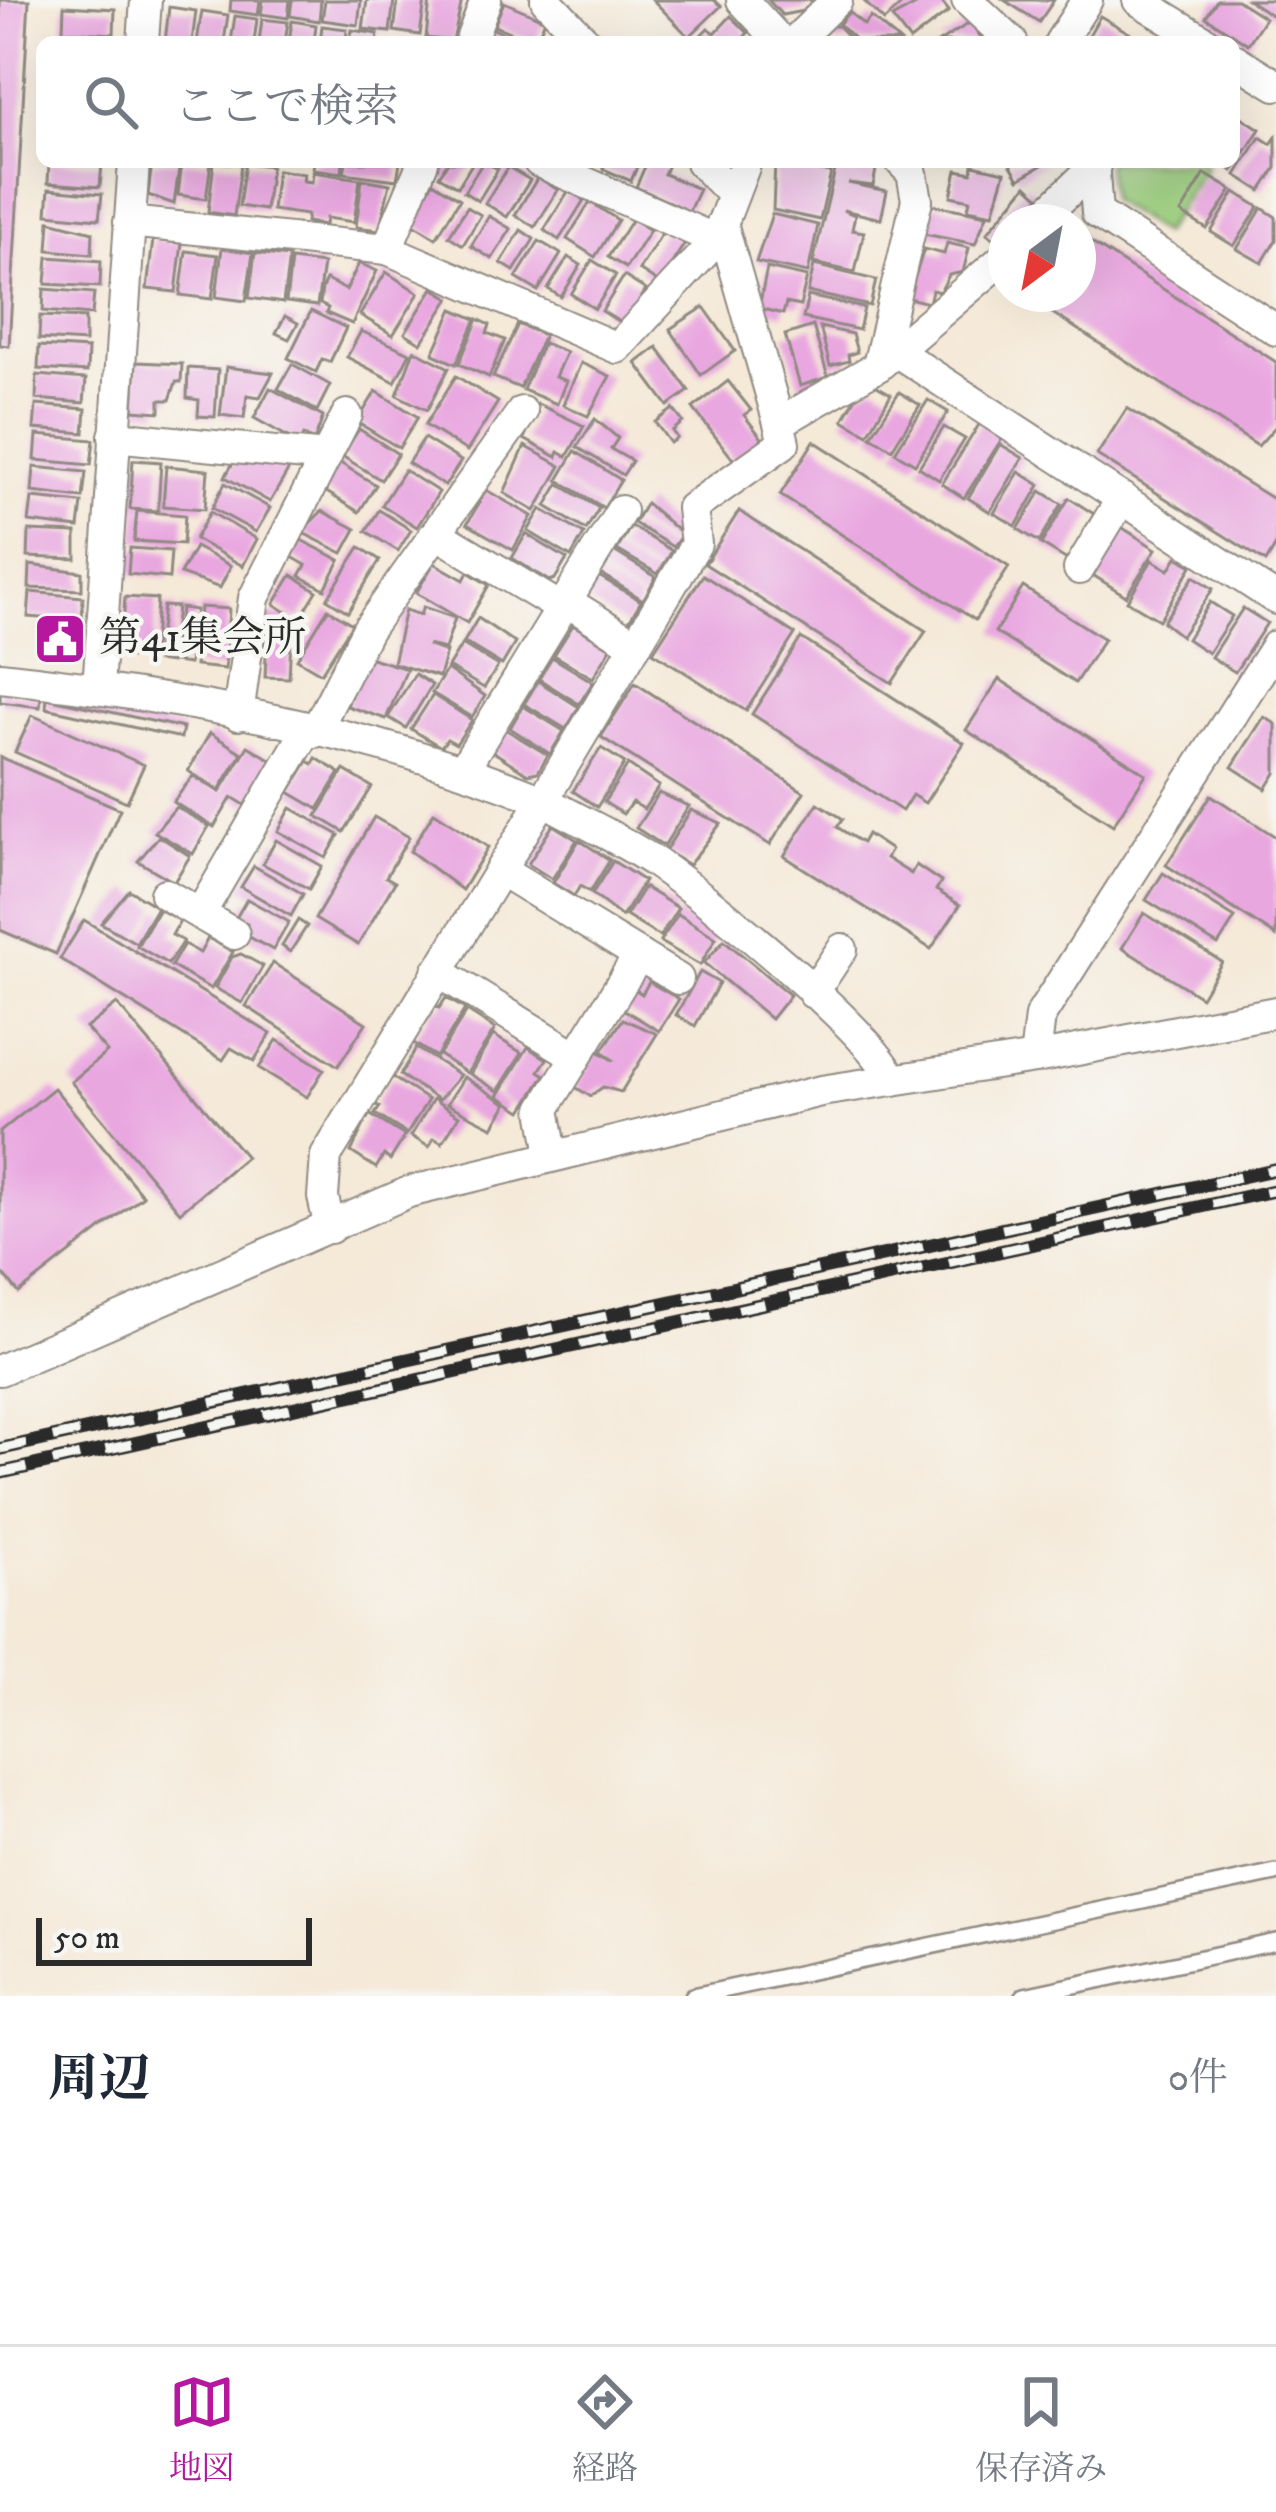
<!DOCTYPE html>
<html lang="ja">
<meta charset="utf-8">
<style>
body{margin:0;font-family:"IM FELL DW Pica","Noto Serif JP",serif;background:#f2f2f3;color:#1f2937}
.compass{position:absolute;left:988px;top:204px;width:108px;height:108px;border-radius:50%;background:#fff;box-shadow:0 12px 48px #0002;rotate:212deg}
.scale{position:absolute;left:36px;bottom:30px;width:276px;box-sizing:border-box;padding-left:12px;border:6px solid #2b2b2b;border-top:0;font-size:33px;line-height:42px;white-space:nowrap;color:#2b2b2b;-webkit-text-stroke:9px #f6f6f2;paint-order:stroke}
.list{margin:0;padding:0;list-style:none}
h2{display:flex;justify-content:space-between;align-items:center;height:156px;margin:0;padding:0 48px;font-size:51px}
h2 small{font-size:39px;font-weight:400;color:#747a83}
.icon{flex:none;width:66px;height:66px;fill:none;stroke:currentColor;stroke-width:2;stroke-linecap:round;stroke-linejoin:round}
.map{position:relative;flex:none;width:1276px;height:1996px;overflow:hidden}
.search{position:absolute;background:#fff;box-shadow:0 12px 48px #0002;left:36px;right:36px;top:36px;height:132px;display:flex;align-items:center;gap:30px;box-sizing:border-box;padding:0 42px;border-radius:18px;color:#747a83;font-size:45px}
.sheet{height:348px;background:#fff}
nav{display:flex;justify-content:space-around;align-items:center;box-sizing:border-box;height:168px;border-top:3px solid #e0e1e3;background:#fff;font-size:33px;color:#747a83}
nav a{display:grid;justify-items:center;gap:6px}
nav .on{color:#b5179e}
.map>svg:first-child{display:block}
</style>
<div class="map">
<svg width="1276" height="1996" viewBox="0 0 1276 1996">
<rect width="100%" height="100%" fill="#f6f6f2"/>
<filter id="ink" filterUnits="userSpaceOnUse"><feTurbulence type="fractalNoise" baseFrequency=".00833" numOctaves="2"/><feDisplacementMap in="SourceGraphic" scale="24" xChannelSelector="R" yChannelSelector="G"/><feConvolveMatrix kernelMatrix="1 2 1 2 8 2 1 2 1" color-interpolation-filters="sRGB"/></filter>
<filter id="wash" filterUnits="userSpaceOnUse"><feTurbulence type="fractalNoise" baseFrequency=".004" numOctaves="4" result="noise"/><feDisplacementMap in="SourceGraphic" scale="48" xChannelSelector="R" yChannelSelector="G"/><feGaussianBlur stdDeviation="2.7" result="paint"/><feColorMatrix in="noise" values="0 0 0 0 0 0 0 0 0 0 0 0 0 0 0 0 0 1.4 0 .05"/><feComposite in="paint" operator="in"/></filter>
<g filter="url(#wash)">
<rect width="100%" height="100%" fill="#f5e9d8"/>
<polygon fill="#9bcd7d" stroke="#637c54" stroke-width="3" points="1106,162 1201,162 1206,166 1162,234 1110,200"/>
<g id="blocks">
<g fill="#e9a7e0">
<polygon points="0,0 29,0 9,346 0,345"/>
<polygon points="231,0 260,0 258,15 230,11"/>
<polygon points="263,0 290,0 288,18 261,14"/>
<polygon points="292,0 321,0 319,21 290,16"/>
<polygon points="325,0 361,0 358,25 322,20"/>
<polygon points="367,0 394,0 390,32 363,29"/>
<polygon points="398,0 425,0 420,35 394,31"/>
<polygon points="430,0 462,0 453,41 426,38"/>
<polygon points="653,0 714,0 721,6 689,37"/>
<polygon points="768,0 814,0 803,11 782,15"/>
<polygon points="863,0 906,0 884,21"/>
<polygon points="925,0 940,0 949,11 910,41 892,18"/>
<polygon points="1004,0 1054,0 1039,22"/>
<polygon points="1217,0 1237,0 1265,18 1248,44 1206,17"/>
<polygon points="1248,0 1274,0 1276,18"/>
<polygon points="504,2 545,20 535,42 494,26"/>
<polygon points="64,6 115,9 114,34 63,31"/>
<polygon points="169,7 196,11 192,42 165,42"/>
<polygon points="202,11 228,15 224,42 197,42"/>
<polygon points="849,12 864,25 871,17 900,42 858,42 839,24"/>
<polygon points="235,16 257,19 254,42 231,42"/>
<polygon points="731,16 748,33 739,42 694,42 708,28 715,33"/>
<polygon points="1100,16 1131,34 1127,42 1085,42"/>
<polygon points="262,19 288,22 285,42 259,42"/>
<polygon points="292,21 316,25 314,42 289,42"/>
<polygon points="971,22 983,42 939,42"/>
<polygon points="322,26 347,29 346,42 320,42"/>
<polygon points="831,26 838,26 853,42 814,42"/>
<polygon points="491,28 523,42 485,42"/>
<polygon points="352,30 378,34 377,42 350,42"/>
<polygon points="1234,112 1260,129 1233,171 1218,162 1234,162"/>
<polygon points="1260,137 1271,144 1276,137 1276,168 1261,191 1236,175"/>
<polygon points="49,162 102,164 100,187 48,183"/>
<polygon points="152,162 180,162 174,204 148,195"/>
<polygon points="182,162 211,162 206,199 178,195"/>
<polygon points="214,162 241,164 234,216 208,212"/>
<polygon points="314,162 343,162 342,173 313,169"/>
<polygon points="346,162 400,162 397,180 344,173"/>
<polygon points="448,162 473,162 458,187 439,176"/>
<polygon points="483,162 498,169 478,201 464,192"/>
<polygon points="606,162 639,162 631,181 603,169"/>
<polygon points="647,162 669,162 664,174 699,189 689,211 636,187"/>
<polygon points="775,162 831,173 820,220 773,210"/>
<polygon points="837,162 877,164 873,186 848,183 887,191 881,219 843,210 855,215 852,230 864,232 855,272 813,263"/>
<polygon points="1009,162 1047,162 1019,179"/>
<polygon points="245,163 271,166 265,210 239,206"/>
<polygon points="973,165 1005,172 993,214 968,209 970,200 951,196 957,170 972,173"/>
<polygon points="508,167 530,180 507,217 485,203"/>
<polygon points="277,170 304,174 303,181 312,182 313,172 360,179 354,222 326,218 325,225 306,222 307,215 272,210"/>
<polygon points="1205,174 1232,190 1207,229 1181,213"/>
<polygon points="538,177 558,190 535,227 515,215"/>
<polygon points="362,179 390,184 379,230 356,227"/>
<polygon points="433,182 460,199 436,238 409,221"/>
<polygon points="1027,185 1041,198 1021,222 1006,222 1001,245 987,233"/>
<polygon points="49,189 102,194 99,219 47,214"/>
<polygon points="569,190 584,200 559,240 544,230"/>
<polygon points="1235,192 1259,207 1234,246 1211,232"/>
<polygon points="590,202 618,220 595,257 567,239"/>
<polygon points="929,204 987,215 975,244 924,234"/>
<polygon points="467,207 481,215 463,245 449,236"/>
<polygon points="1262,208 1276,217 1276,240 1262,263 1237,249"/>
<polygon points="772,214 818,225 808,273 756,262"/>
<polygon points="489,216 511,229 492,259 471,246"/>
<polygon points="632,219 650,230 626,268 608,257"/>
<polygon points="50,221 93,232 92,254 48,250"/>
<polygon points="521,230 534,239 514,271 501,263"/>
<polygon points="664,230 685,243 659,283 639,270"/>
<polygon points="1078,234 1276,362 1276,426 1258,446 1023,294 1078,294"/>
<polygon points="153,240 182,243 176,292 147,289"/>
<polygon points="539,241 561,254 538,291 516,278"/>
<polygon points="947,243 969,248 963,272 949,275 940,292 932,290 929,303 908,298 924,249 944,254"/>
<polygon points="222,248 253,253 246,301 216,297"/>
<polygon points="186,251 218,255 212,299 180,295"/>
<polygon points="255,253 289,257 283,303 249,298"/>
<polygon points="48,257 101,261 100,287 46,284"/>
<polygon points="568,257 581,265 561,297 548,289"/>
<polygon points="291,260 323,264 317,306 286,302"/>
<polygon points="592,260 616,275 595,309 571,294"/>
<polygon points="359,263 377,271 352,324 326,313 328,308 320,304 322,288 326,280 346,290"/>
<polygon points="814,265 876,280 870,306 808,292"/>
<polygon points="767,268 807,277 800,306 786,303 783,314 759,308"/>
<polygon points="386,272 419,293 393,335 360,315"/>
<polygon points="624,276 646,290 624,325 602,311"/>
<polygon points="433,288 450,298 421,343 405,333"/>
<polygon points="44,289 94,293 92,315 43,311"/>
<polygon points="808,296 864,308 859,330 803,318"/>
<polygon points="704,307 735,351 701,375 670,329"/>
<polygon points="453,309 476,319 456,364 433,354"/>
<polygon points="311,311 346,328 330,362 322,359 316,372 288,358"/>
<polygon points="40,316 85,318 85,342 39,339"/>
<polygon points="285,316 298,323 289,339 276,333"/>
<polygon points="478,319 490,325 487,333 505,340 489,377 459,364"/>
<polygon points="518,324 544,335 520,388 493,377"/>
<polygon points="813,326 828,377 800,386 785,335"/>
<polygon points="820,327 852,334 857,352 848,355 849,361 830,366"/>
<polygon points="361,331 410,353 395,382 347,357"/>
<polygon points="543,343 566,352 555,377 566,381 557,404 523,390"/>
<polygon points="39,346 88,349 87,372 38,369"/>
<polygon points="657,347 689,391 668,406 636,363"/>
<polygon points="414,350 449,368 427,410 397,395"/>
<polygon points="136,362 182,364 181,382 176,382 170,400 160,400 160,412 133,410"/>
<polygon points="581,363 610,376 588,416 563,405"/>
<polygon points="292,364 330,385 317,411 278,389"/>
<polygon points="226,367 273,373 260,397 247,395 244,418 220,415"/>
<polygon points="188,368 218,370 215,417 198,416 199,400 187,398"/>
<polygon points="37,375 86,379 84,403 36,399"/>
<polygon points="456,376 498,402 467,451 425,425"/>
<polygon points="728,381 751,410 744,415 767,445 739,467 693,408"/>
<polygon points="875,385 891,394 868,434 843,420 859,392"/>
<polygon points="270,388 323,417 314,441 304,435 299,443 254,418"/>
<polygon points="376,391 418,417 399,448 357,422"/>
<polygon points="899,392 920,405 892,449 871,436"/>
<polygon points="928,400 948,412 915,464 895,452"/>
<polygon points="538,404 584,426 567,457 559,452 557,457 524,439"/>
<polygon points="36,405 86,409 84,433 34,429"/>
<polygon points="1127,408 1276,501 1276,545 1266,562 1097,455"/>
<polygon points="673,409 683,422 672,431 677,438 670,443 655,422"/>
<polygon points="595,419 618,438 611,449 632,461 623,475 577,447"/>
<polygon points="980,423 1003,437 964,498 942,484"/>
<polygon points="944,427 965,439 939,480 919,467"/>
<polygon points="359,429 398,454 381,480 342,456"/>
<polygon points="37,435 94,440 91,465 35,460"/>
<polygon points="424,438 461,461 445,486 408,463"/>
<polygon points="814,441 1009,567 975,620 780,495"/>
<polygon points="1000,444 1023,458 990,512 968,498"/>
<polygon points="525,446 561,466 535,511 504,493"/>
<polygon points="575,451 621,480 604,508 558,480"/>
<polygon points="237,456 268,457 289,469 270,502 225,477"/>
<polygon points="332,458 376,485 359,512 315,485"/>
<polygon points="133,460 161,462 158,511 130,509"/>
<polygon points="166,466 208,470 205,509 163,506"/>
<polygon points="34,467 86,472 83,498 32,492"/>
<polygon points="404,470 439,492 417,527 382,505"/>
<polygon points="1019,472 1040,485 1016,526 994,513"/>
<polygon points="225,483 270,508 256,532 212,508"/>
<polygon points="559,484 599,508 586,530 546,506"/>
<polygon points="486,490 532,516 513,550 467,524"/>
<polygon points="1041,491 1062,504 1039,542 1018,529"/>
<polygon points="32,498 82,503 79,528 29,522"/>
<polygon points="1069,498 1094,514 1067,560 1041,544"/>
<polygon points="646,503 682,534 673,547 634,523"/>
<polygon points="541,509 584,534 571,557 528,531"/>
<polygon points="379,510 411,530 398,551 366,531"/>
<polygon points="137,511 185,515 183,544 134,541"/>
<polygon points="322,511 356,529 343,553 301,532"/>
<polygon points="739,511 926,631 892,683 705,564"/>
<polygon points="210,512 257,539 243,566 195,539"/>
<polygon points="1118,525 1156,549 1126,596 1088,572"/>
<polygon points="631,526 672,551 658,574 617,550"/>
<polygon points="29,531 76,533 76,559 28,557"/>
<polygon points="526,534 567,559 555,579 549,581 512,558"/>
<polygon points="301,540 340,560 325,589 300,576 306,565 292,557"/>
<polygon points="195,547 231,566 220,588 180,574"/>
<polygon points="360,547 380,560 348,612 327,599"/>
<polygon points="130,548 171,551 169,578 128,574"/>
<polygon points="612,550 656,577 643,600 598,572"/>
<polygon points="1177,557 1192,566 1159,620 1127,601 1152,560 1169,570"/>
<polygon points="434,563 464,580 468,572 489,585 467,623 416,593"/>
<polygon points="30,565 82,572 82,590 29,588"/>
<polygon points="292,575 317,591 299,620 274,604"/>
<polygon points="597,575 641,601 626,626 589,603 587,592"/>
<polygon points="703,575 795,634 746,711 653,652"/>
<polygon points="1194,576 1213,589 1181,636 1163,622"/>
<polygon points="1023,587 1104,639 1075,683 995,632"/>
<polygon points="30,592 83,597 82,621 28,617"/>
<polygon points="125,597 157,599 153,659 121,657"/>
<polygon points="1210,602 1232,616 1208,653 1187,639"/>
<polygon points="163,606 177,607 171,663 156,661"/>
<polygon points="200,607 229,609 225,669 195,666"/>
<polygon points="423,607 455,618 445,649 427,645 446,652 439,677 393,663 405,610 420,615"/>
<polygon points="181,608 196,610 189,664 174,662"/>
<polygon points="1243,608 1267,623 1235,672 1211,657"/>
<polygon points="328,609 352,624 321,673 297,659"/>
<polygon points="268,615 292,617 289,678 265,677"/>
<polygon points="478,618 515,643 502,665 464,642"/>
<polygon points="573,625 611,648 593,678 554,655"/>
<polygon points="40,627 80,629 81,653 40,649"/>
<polygon points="801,638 964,743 925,803 912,795 902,811 752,714"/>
<polygon points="462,644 498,666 484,688 448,667"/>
<polygon points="365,656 407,669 386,719 347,706"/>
<polygon points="552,657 593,682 579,704 539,679"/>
<polygon points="447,669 485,696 472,717 432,693"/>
<polygon points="415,674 432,685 406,728 388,717"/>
<polygon points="999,679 1146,774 1113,825 966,730"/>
<polygon points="538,681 579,707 566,729 524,704"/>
<polygon points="635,683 804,792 770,845 601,737"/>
<polygon points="0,691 41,696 40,707 0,702"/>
<polygon points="433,695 472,720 456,744 447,739 441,747 411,729"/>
<polygon points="47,698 183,728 181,738 46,708"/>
<polygon points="523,706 564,731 550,754 510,728"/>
<polygon points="32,715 144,765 127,802 15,752"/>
<polygon points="1264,717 1276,724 1276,773 1266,789 1232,767"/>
<polygon points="505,729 548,755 538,772 528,774 492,751"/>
<polygon points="210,733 242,753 219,790 188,771"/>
<polygon points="248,746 275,762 248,807 232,797 214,827 173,802 193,776 220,792"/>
<polygon points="601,748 625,763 597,807 573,791"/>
<polygon points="0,757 120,809 56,954 0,930"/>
<polygon points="316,758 340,773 318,809 289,792 308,761 313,764"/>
<polygon points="628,765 659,786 644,809 632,802 623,814 604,802"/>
<polygon points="344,770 372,787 344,832 317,816"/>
<polygon points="659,793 689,806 664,846 636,828"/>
<polygon points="1211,795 1276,837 1276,936 1166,865"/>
<polygon points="818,803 843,819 837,827 862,843 867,834 891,850 886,858 911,874 916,865 941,882 936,890 960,905 931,949 784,856"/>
<polygon points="176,807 209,826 193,854 155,832"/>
<polygon points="291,808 339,835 326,858 278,831"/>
<polygon points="691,810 721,823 689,865 665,851"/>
<polygon points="434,812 488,847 462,890 410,851"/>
<polygon points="374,817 409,837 386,877 395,882 358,945 315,919"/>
<polygon points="553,825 577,840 552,879 528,864"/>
<polygon points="159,836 190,856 174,882 138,861"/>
<polygon points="276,840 322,866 309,889 263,864"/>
<polygon points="579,840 610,860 590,892 580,886 574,896 553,883"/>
<polygon points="613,861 644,881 622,917 592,894"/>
<polygon points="254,866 303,894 291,916 241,887"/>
<polygon points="1163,873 1235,918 1218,945 1146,900"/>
<polygon points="644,887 678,908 660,937 626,916"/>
<polygon points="129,890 157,907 136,943 101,923"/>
<polygon points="247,899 289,922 273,950 242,933 247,924 236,918"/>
<polygon points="159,909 180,921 172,935 183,941 168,964 137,946"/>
<polygon points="1144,913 1222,962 1201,997 1122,948"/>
<polygon points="678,914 716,938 700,965 660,942"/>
<polygon points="84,920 271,1034 254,1061 231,1048 223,1060 60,959"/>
<polygon points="298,920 307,926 290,952 282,946"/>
<polygon points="208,938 233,952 211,989 171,966 184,944 200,953"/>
<polygon points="724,940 790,995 771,1019 704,963"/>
<polygon points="241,954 263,966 242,1003 215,988 232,957"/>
<polygon points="273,963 366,1023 338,1066 246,1006"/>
<polygon points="700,972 719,983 695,1026 676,1015"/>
<polygon points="649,982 679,999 659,1031 621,1008 633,988 642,994"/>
<polygon points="446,998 465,1009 436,1057 412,1042 435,1006 439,1008"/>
<polygon points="117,1004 246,1157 180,1212 71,1082 107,1052 86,1028"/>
<polygon points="467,1011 495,1029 467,1073 439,1055"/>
<polygon points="623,1019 657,1034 621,1092 603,1087 590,1096 575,1087 598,1051 614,1061 602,1051"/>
<polygon points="493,1035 522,1053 498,1091 470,1074"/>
<polygon points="277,1040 324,1069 307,1097 259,1068"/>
<polygon points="528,1047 547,1059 539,1071 545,1075 522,1111 498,1096"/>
<polygon points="416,1048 460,1075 439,1100 400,1075"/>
<polygon points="392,1077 428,1100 407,1134 375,1114 380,1107 375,1104"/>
<polygon points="464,1077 507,1104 493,1127 447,1104"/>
<polygon points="54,1088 143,1196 19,1293 0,1270 0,1132"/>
<polygon points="433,1099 459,1116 442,1143 434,1138 429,1147 411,1136"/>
<polygon points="369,1114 405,1136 390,1160 384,1155 376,1168 351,1152"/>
</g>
</g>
</g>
<g filter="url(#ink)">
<use href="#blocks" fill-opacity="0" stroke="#908a82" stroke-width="3"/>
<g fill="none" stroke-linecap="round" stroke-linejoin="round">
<g stroke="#908a82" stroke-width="20">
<g id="service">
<polyline points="693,1996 1276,1873"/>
<polyline points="1024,1996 1276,1942"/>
</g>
</g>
<g stroke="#908a82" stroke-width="34">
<g id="minor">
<polyline points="546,0 586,42"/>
<polyline points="742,0 781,42"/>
<polyline points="967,0 1012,42"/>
<polyline points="1138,0 1206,42"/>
<polyline points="143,42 146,0"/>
<polyline points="470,42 486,0"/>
<polyline points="794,42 837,0"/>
<polyline points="1060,42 1087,0"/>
<polyline points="1234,59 1276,85"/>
<polyline points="539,162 716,240"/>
<polyline points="701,162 733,195"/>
<polyline points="1093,162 1097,213 1276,330"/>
<polyline points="129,222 387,249 617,348 716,240 746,162"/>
<polyline points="1037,222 1095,166"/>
<polyline points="722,223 779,423"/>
<polyline points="387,249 423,162"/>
<polyline points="897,352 1276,599"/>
<polyline points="878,366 917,200 912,173 901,162"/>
<polyline points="114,436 326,457"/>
<polyline points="436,533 561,608"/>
<polyline points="1079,569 1122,498"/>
<polyline points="566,601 636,645"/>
<path d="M 0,677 C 182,697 373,731 543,800 L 326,1156 L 323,1197 L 330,1228"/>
<polyline points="98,688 134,162"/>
<polyline points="238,715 254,598 347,415"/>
<polyline points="315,732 367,630 522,412"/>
<polyline points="464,768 621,511"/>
<polyline points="500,870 678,979"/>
<polyline points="165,894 234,934"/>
<polyline points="200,914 307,730"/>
<polyline points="437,971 576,1056"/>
<polyline points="813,993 842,949"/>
<polyline points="1035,1058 1040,1016 1276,646"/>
<path d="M 893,1080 C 868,1028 709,899 656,863 C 621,839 580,821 543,800 L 696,544 L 692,508 L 784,443 L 779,423 L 878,366 L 1006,256"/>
<polyline points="552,1154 544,1109 639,955"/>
<polyline points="0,1370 409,1192 821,1091 1035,1058 1276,1012"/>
</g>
</g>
<use href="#service" stroke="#fff" stroke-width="15"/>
<use href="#minor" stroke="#fff" stroke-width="30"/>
<g stroke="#2b2b2b" stroke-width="14">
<g id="rail">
<polyline points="0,1449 1276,1169"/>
<polyline points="0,1473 1276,1190"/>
</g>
</g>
<use href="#rail" stroke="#f6f6f2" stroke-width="9" stroke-dasharray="27" stroke-linecap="butt"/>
</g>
</g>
<defs>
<g id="civic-square" transform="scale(2.7)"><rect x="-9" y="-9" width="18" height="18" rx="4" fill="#b5179e" stroke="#f6f6f2"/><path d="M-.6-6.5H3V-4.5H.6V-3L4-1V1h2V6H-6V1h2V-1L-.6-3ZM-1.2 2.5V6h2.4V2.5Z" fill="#fff"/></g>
</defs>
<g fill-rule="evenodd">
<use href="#civic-square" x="60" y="639"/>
</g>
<g text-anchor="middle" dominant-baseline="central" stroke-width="9" stroke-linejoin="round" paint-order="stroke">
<g font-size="42" fill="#2b2b2b" stroke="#f6f6f2" text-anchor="start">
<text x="99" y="639">第41集会所</text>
</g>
</g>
</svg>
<svg class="compass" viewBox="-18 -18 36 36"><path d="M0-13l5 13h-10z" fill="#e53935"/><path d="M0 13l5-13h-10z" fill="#747a83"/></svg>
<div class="scale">50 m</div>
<div class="search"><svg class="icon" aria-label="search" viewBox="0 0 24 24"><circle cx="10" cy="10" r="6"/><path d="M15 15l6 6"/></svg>ここで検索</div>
</div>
<section class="sheet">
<h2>周辺<small>0件</small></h2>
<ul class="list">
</ul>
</section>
<nav>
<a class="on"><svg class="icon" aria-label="map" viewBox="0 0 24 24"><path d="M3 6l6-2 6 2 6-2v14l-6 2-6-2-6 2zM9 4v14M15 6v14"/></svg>地図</a>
<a><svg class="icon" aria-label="directions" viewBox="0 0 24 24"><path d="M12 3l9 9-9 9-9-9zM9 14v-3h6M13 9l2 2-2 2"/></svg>経路</a>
<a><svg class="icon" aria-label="saved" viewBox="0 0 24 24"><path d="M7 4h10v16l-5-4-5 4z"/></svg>保存済み</a>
</nav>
